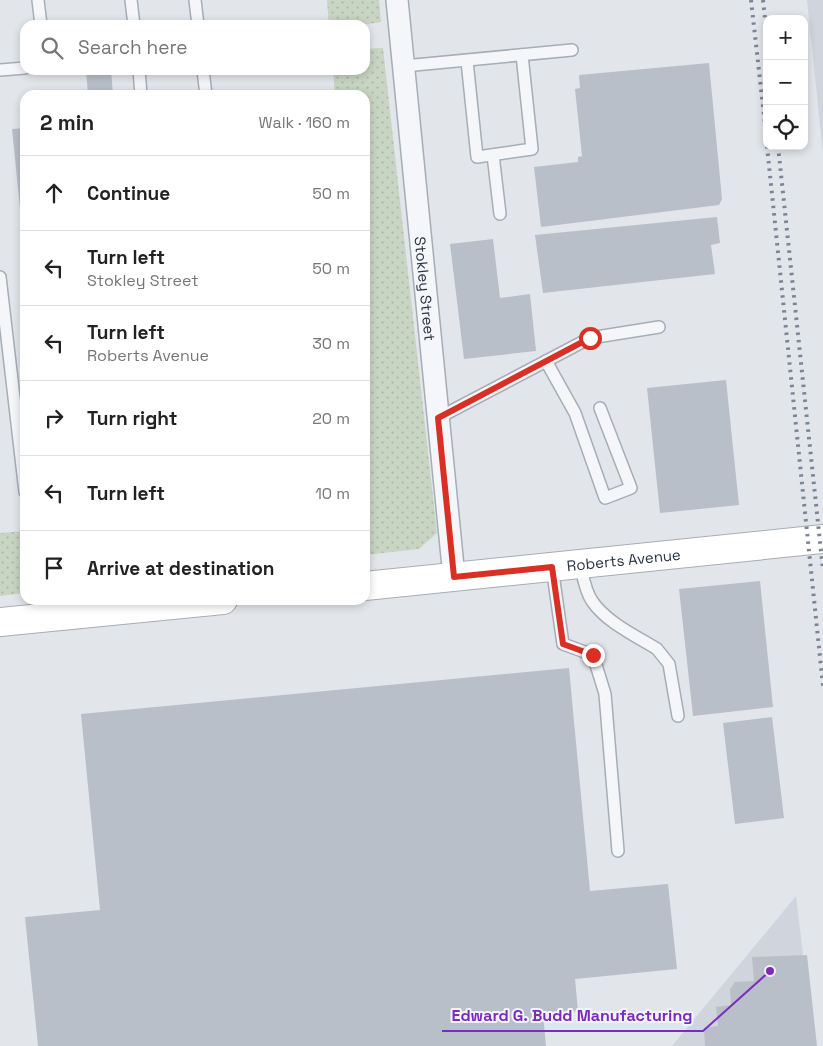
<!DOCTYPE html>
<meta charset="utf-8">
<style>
body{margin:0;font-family:"Space Grotesk",sans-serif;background:#f6f6f6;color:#222}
.controls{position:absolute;right:15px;top:15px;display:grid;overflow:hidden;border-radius:10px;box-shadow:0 2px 8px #0003}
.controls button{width:45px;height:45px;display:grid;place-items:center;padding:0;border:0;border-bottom:1px solid #e0e0e0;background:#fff;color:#222;font:25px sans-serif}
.stop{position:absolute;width:15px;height:15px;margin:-11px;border:4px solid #d93025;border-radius:50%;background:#fff}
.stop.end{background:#d93025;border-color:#fff;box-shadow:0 1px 5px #0008}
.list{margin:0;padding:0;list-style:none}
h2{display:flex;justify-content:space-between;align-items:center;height:65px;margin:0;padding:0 20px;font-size:21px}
h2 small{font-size:16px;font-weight:400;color:#767676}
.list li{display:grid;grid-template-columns:32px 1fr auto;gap:15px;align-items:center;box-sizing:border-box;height:75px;padding:0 20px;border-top:1px solid #e0e0e0}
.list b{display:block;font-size:19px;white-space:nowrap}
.list p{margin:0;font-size:16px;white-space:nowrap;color:#767676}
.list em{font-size:16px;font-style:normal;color:#767676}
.icon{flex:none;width:28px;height:28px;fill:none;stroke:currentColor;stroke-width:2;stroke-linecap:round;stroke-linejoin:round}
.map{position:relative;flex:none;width:823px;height:1046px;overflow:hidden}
.search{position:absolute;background:#fff;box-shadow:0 2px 8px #0003;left:20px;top:20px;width:350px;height:55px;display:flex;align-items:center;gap:12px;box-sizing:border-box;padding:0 18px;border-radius:15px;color:#767676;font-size:19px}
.panel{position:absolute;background:#fff;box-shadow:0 2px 8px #0003;left:20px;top:90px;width:350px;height:515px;border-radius:15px}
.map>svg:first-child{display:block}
</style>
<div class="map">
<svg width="823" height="1046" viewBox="0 0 823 1046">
<defs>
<pattern id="grass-dots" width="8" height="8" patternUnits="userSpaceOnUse" patternTransform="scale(1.25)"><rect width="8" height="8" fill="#c8d5c3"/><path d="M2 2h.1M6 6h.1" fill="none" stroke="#acb7a9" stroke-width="1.8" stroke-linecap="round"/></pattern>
</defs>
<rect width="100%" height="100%" fill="#e2e6eb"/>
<g fill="#d0d5dd">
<polygon points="807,0 823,0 823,154"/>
<polygon points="796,896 814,1046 672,1046"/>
</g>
<g fill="url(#grass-dots)">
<polygon points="327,0 379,0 381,22 362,25 329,25"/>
<polygon points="383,48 437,533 419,549 365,555 365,95 335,95 333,70 365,70 365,49"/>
<polygon points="25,531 25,593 0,596 0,533"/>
</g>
<g fill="#b9bfc8">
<polygon points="709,63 722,199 719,205 541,227 534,167 578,162 578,157 582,156 575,89 580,88 579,75"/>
<polygon points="86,70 111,70 113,95 88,95"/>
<polygon points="25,128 25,228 22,228 12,129"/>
<polygon points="717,217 720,243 711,245 715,274 543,293 535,235"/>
<polygon points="493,239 500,298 530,294 536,351 464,359 450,244"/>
<polygon points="726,380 739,505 660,513 647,388"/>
<polygon points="760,581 773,707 693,716 679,589"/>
<polygon points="569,668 590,891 668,884 677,969 575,979 578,1011 543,1014 546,1046 38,1046 25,917 100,910 81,714"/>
<polygon points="772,717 784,818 735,824 723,723"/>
<polygon points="807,955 817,1046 705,1046 704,1028 718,1026 716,1007 731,1005 730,989 735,982 754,981 752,957"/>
</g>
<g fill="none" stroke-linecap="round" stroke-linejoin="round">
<g stroke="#a7adb5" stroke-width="14">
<g id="lane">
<polyline points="38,0 41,25"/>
<polyline points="131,0 134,25"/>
<polyline points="195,0 198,25"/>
<polyline points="467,61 477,157 532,149 522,55"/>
<polyline points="404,66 572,50"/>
<polyline points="0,70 25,68"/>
<polyline points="139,70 141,95"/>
<polyline points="203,70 206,95"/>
<polyline points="493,155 500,214"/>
<polyline points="0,277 25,492"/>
<polyline points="546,361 575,413 605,498 631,488 600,408"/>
<polyline points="438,418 590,338 659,327"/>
<path d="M 580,564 C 583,576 585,591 592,601 C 606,622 636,636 657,649 L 669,664 L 678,716"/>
<polyline points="552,567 563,644 593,655 605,694 618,851"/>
</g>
</g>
<g stroke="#a7adb5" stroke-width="24">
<g id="street">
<path id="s1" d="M 397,0 L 454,577"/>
</g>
</g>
<g stroke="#a7adb5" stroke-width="30">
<g id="secondary">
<path id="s2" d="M 365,586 L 823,539"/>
<polyline points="0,622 223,600"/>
</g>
</g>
<use href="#lane" stroke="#f5f6f9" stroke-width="11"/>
<use href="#street" stroke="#f5f6f9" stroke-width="21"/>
<use href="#secondary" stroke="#fff" stroke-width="28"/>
<g stroke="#7b8595" stroke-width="4" stroke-dasharray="2.5 5" stroke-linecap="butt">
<polyline points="751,0 767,142"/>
<polyline points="763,0 767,37"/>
<polyline points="767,146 823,686"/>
<polyline points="778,146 823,570"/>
</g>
</g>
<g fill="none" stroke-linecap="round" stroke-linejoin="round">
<polyline stroke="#d93025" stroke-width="6" points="590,338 438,418 454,577 552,567 563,644 593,655"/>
</g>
<g text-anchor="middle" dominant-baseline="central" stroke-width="4" stroke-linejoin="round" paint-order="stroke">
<g font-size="15" fill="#2a3343" stroke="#f2f4f8">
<text stroke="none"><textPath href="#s1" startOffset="290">Stokley Street</textPath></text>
<text stroke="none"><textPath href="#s2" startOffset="260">Roberts Avenue</textPath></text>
</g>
</g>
<path fill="none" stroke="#7b2cbf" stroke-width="2" d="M770 971L703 1031H442"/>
<circle fill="#7b2cbf" stroke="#f2f4f8" stroke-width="2" cx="770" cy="971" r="5"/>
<g font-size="16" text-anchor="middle" font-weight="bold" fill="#7b2cbf" stroke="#f2f4f8" stroke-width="4" stroke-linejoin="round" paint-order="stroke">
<text x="572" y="1021">Edward G. Budd Manufacturing</text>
</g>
</svg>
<div class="controls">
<button>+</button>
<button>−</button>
<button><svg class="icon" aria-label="locate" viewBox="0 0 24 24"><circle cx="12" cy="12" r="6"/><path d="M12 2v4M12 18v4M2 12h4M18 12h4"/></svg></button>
</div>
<div class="stop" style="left:590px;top:338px"></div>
<div class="stop end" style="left:593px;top:655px"></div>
<div class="search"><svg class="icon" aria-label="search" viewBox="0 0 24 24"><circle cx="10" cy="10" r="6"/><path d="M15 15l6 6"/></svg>Search here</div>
<section class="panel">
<h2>2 min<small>Walk · 160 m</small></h2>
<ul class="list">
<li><svg class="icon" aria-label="ahead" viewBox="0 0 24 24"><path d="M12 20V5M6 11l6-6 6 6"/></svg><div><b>Continue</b></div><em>50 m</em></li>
<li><svg class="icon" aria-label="left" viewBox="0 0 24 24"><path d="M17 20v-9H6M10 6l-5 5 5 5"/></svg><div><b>Turn left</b><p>Stokley Street</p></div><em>50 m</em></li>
<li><svg class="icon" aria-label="left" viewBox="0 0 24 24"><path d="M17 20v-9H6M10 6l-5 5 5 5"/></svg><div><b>Turn left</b><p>Roberts Avenue</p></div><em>30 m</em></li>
<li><svg class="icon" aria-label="right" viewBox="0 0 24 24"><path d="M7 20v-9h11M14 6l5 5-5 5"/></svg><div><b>Turn right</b></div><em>20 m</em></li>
<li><svg class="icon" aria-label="left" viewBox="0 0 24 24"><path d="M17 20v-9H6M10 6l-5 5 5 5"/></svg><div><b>Turn left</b></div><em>10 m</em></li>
<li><svg class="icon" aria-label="arrive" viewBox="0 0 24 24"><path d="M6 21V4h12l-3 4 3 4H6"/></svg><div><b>Arrive at destination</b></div></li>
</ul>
</section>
</div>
